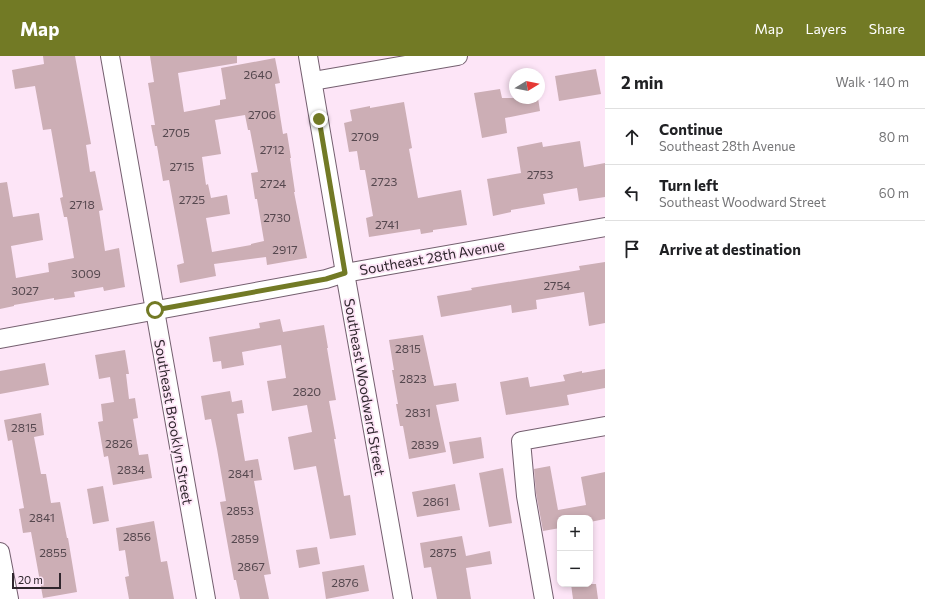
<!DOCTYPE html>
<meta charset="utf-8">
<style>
body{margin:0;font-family:Commissioner,sans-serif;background:#f2f2f2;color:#202124}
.controls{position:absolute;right:12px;bottom:12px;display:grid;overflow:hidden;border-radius:8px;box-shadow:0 2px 6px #0003}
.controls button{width:36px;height:36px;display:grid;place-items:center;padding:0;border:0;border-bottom:1px solid #e0e0e0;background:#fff;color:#202124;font:20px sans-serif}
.compass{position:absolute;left:509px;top:12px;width:36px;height:36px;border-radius:50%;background:#fff;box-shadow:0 2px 6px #0003;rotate:80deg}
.scale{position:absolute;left:12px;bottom:10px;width:49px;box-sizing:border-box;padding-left:4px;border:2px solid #2f262d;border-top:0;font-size:11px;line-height:14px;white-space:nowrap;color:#2f262d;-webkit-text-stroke:3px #fde5f7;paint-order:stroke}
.stop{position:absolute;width:12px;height:12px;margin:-9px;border:3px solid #727a25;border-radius:50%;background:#fff}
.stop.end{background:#727a25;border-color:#fff;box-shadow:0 1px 4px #0008}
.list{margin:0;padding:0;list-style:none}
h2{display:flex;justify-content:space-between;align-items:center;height:52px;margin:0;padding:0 16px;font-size:17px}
h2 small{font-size:13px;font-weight:400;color:#757577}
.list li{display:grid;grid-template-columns:26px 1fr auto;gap:12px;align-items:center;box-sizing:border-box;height:56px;padding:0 16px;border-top:1px solid #e0e0e0}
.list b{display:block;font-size:15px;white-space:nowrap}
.list p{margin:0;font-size:13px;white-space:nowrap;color:#757577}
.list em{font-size:13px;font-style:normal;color:#757577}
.icon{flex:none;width:22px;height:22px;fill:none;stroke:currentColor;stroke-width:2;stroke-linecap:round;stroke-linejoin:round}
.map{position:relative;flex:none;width:605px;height:543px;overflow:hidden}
header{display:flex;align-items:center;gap:24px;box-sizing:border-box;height:56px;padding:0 20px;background:#727a25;color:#fff}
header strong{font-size:19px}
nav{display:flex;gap:22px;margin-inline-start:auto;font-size:14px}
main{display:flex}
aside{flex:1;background:#fff}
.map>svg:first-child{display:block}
</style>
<header>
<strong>Map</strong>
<nav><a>Map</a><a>Layers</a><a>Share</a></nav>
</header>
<main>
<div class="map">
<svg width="605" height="543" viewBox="0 0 605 543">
<rect width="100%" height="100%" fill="#fde5f7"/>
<g fill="#ccaeb5" fill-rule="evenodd">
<polygon points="43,0 75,0 91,88 86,89 90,116 95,115 103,154 99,155 105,195 119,192 125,231 104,235 103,231 74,236 75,241 54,244 54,242 14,249 14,250 0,253 0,127 7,126 13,161 39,157 43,184 11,190 16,222 49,216 48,207 74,202 67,161 64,161 60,142 63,141 51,73 43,74 35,30 15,33 12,14 44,8"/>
<path d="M 150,0 L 237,0 L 237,7 L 178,17 L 184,56 L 220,49 L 220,44 L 226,43 L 221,12 L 275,2 L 280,27 L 275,28 L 283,78 L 287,77 L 291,102 L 290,102 L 295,136 L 294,136 L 307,202 L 267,209 L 266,201 L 214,208 L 216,220 L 180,227 L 177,209 L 184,207 L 169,124 L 163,125 L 157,90 L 155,90 L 151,69 L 155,69 L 148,27 L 154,26 ZM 245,59 L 248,74 L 250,74 L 258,116 L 251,117 L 255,143 L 257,143 L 264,185 L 251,188 L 251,189 L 212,196 L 206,162 L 230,158 L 227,139 L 211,142 L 208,128 L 206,129 L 202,101 L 221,98 L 215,64 Z"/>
<polygon points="596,13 601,38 559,45 555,20"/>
<polygon points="500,33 502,42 538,42 540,55 505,62 507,77 482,82 474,37"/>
<polygon points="404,46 412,92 409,93 418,142 461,134 467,169 433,174 433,176 421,178 420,173 369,181 366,162 373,160 365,114 360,114 357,95 349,96 344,67 352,65 350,54 370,50 370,52"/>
<polygon points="580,85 584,111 605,107 605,141 579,145 577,132 543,138 545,148 511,154 511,156 493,160 487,123 521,117 517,91 542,86 543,91"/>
<polygon points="605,206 605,267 589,270 584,236 536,244 537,253 512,257 511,249 441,261 437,240 472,234 471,232 580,214 579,210"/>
<polygon points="280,263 283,276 324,269 328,292 327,292 336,344 329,345 336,383 334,383 344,440 350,439 356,479 330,483 316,410 294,414 288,381 312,376 307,349 272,355 267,325 286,322 281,289 242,296 244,309 222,313 221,305 213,306 209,281 260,272 259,267"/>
<polygon points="423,279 434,330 456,327 459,345 436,349 446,396 409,403 403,370 400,370 396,348 398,348 392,314 394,314 389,284"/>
<polygon points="125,294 129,318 126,318 129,343 135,342 138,362 133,363 139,399 148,398 152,422 113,429 108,400 104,401 98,366 103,365 101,348 114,346 110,321 99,323 95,299"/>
<polygon points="45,307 49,329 0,338 0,315"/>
<polygon points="605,313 605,332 567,339 569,349 506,359 500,326 528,321 530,331 565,325 563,319 582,315 582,317"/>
<polygon points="230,335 232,346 242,344 244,357 237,358 245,405 258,403 262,424 254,425 271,518 264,519 269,543 240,543 236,524 234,524 220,446 226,445 217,393 211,363 205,364 201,340"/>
<polygon points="41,357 44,379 34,381 41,418 46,418 51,447 60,446 67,482 68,482 77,536 43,542 31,476 23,477 19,453 24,452 12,384 8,385 4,364"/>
<polygon points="481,381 484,402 453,408 449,386"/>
<polygon points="550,410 558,454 586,449 581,421 605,416 605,463 590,466 590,462 560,462 560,472 543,475 536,437 534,413"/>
<polygon points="503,412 512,467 489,471 479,417"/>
<polygon points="455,428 460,454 417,461 412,436"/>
<polygon points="103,430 109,465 93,468 87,433"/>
<polygon points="154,465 161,506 167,505 174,543 129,543 125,521 129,520 125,494 119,495 116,472"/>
<polygon points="462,480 466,500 490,495 492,508 466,512 471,543 437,543 431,511 424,512 420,487"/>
<polygon points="317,491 320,508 299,512 296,494"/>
<polygon points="364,509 369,535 326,543 322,516"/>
<polygon points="571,528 596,528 598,543 573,543"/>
</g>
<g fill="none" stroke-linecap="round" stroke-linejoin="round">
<g stroke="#745f6f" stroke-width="20">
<g id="minor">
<polyline points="110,0 206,543"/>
<polyline points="308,0 345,217 403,543"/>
<polyline points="313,25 458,0"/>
<polyline points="0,283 326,223 345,217 605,171"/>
<polyline points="0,496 9,543"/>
<polyline points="544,543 526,440 521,385 605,370"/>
</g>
</g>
<use href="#minor" stroke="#fff" stroke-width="18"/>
</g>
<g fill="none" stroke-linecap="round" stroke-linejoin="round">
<polyline stroke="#727a25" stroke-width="5" points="155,254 326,223 345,217 319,63"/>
</g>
<g text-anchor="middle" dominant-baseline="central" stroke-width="3.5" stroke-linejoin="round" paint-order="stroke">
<g font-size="12" fill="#56484f">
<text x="258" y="18">2640</text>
<text x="262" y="58">2706</text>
<text x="176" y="76">2705</text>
<text x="365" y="80">2709</text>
<text x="272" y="93">2712</text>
<text x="182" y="110">2715</text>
<text x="540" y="118">2753</text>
<text x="384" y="125">2723</text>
<text x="273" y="127">2724</text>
<text x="192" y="143">2725</text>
<text x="82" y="148">2718</text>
<text x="277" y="161">2730</text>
<text x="387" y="168">2741</text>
<text x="285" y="193">2917</text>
<text x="86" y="217">3009</text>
<text x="557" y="229">2754</text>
<text x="25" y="234">3027</text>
<text x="408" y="292">2815</text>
<text x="413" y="322">2823</text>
<text x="307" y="335">2820</text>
<text x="418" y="356">2831</text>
<text x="24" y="371">2815</text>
<text x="119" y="387">2826</text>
<text x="425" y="388">2839</text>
<text x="131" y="413">2834</text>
<text x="241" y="417">2841</text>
<text x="436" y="445">2861</text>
<text x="240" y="454">2853</text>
<text x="42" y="461">2841</text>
<text x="137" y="480">2856</text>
<text x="245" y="482">2859</text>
<text x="53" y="496">2855</text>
<text x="443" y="496">2875</text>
<text x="251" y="510">2867</text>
<text x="345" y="526">2876</text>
</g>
<g font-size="14" fill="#2f262d" stroke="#fde5f7">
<text transform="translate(432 201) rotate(-10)">Southeast 28th Avenue</text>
<text transform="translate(365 331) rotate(80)">Southeast Woodward Street</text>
<text transform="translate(174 366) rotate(80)">Southeast Brooklyn Street</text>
</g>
</g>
</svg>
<div class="controls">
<button>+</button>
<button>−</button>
</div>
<svg class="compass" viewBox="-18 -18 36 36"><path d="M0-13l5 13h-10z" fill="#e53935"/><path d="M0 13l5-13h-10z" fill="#757577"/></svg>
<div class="scale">20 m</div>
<div class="stop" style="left:155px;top:254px"></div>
<div class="stop end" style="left:319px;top:63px"></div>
</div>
<aside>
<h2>2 min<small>Walk · 140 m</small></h2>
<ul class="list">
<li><svg class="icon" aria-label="ahead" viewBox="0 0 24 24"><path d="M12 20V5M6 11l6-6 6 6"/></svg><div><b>Continue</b><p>Southeast 28th Avenue</p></div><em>80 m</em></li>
<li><svg class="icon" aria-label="left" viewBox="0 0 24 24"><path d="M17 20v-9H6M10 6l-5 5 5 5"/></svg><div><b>Turn left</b><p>Southeast Woodward Street</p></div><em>60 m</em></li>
<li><svg class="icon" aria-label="arrive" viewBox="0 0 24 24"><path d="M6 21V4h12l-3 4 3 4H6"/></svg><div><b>Arrive at destination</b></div></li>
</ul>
</aside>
</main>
